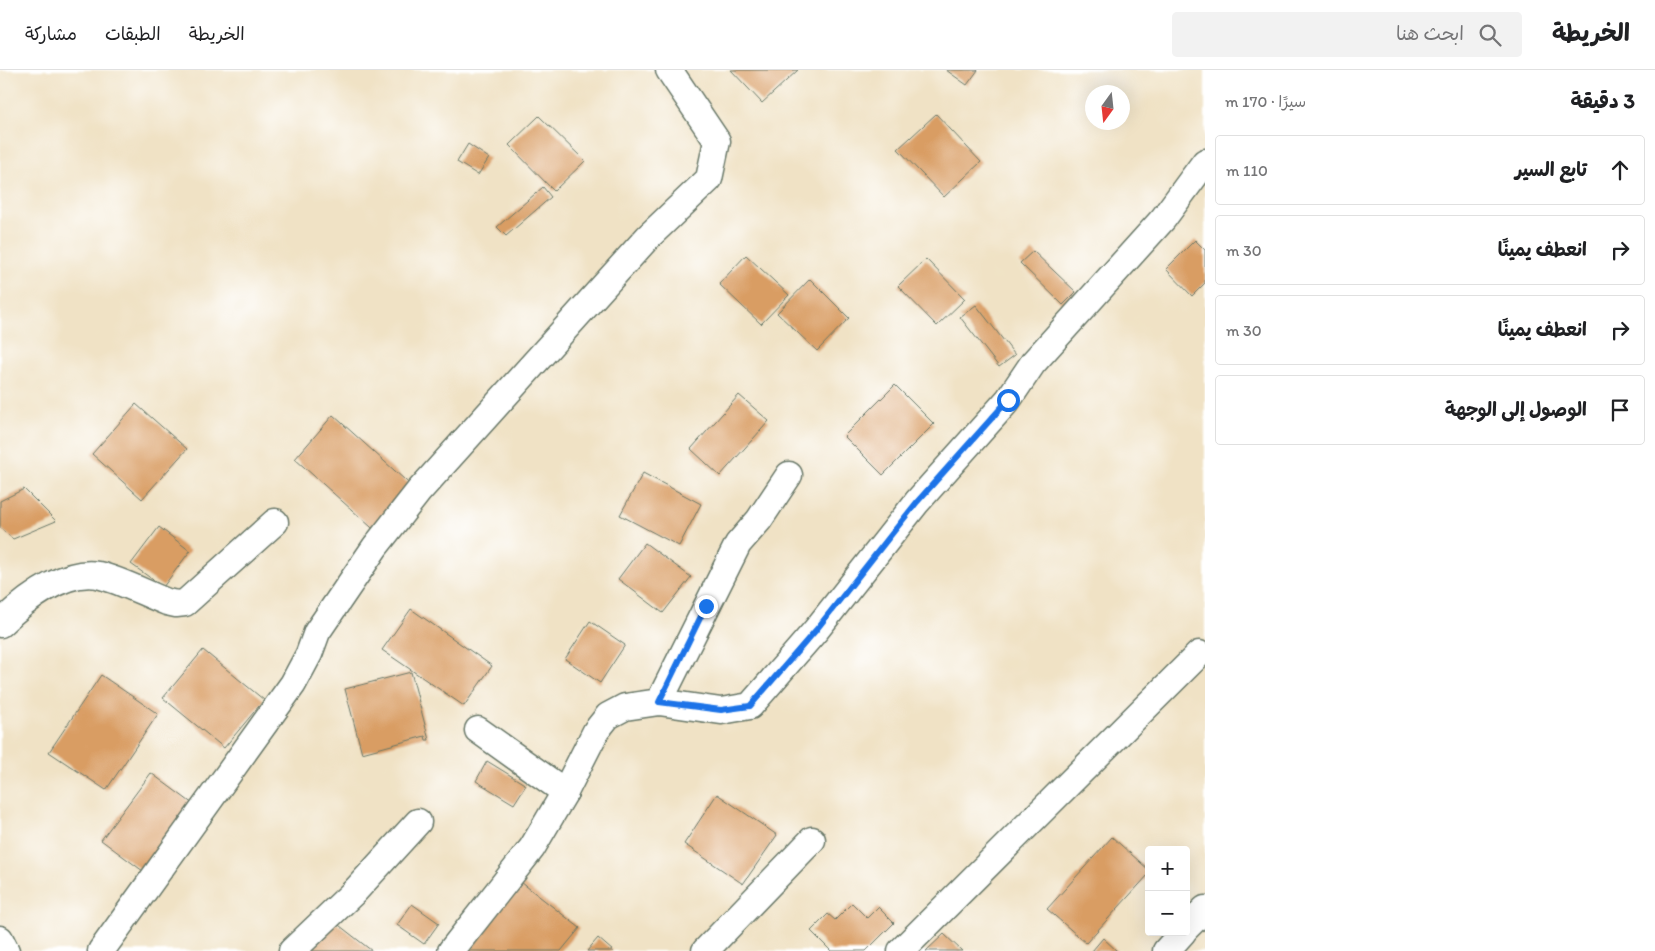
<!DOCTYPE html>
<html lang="ar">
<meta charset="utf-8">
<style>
body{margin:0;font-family:Itim,"Playpen Sans Arabic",sans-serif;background:#f2f2f2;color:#202124;direction:rtl}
.controls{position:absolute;right:15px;bottom:15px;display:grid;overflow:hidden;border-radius:5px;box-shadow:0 5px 20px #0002}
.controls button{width:45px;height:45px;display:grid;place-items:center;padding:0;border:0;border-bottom:1px solid #e0e0e0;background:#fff;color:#202124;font:25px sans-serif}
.compass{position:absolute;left:1085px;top:15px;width:45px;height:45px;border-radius:50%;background:#fff;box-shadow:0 5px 20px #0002;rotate:195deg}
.stop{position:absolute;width:15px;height:15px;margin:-11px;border:4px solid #1a73e8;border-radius:50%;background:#fff}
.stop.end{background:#1a73e8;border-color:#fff;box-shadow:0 1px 5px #0008}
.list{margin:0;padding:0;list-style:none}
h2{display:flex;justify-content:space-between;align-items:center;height:65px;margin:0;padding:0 20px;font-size:21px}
h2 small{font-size:16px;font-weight:400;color:#757577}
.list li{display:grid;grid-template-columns:32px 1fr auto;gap:15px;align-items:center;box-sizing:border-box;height:70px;margin:0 10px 10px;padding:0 10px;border:1px solid #e0e0e0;border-radius:5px}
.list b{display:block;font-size:19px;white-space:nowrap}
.list em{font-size:16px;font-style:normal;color:#757577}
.icon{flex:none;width:28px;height:28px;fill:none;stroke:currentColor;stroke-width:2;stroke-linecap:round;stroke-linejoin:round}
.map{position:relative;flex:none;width:1205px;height:881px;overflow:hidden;direction:ltr}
header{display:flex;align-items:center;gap:30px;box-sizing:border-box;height:70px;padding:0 25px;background:#fff;border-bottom:1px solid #e0e0e0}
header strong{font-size:24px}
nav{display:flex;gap:28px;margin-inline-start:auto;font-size:18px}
.search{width:350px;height:45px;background:#f2f2f2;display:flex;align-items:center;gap:12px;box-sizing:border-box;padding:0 18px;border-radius:5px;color:#757577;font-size:19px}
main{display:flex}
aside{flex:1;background:#fff}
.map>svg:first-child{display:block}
</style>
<header>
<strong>الخريطة</strong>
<div class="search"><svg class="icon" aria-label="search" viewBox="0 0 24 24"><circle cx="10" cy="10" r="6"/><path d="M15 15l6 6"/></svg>ابحث هنا</div>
<nav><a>الخريطة</a><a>الطبقات</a><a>مشاركة</a></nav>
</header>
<main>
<aside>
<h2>3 دقيقة<small>سيرًا · 170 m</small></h2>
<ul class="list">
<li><svg class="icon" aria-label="ahead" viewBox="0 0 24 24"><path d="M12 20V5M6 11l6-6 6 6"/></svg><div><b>تابع السير</b></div><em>110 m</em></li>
<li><svg class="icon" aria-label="right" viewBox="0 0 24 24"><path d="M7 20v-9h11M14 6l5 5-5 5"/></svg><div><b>انعطف يمينًا</b></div><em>30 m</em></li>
<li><svg class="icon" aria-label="right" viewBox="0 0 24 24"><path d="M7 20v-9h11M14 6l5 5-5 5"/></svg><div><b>انعطف يمينًا</b></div><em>30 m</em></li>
<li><svg class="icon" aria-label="arrive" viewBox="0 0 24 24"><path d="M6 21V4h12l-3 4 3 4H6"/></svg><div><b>الوصول إلى الوجهة</b></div></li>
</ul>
</aside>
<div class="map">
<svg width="1205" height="881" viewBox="0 0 1205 881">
<rect width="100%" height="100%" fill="#fff"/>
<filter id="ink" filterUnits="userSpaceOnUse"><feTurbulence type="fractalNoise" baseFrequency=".02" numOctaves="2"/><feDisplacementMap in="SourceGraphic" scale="10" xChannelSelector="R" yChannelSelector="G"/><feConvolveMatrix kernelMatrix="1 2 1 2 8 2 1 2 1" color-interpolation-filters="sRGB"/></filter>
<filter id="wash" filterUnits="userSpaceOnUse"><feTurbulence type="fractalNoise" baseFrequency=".0096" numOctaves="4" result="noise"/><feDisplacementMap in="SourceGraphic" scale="20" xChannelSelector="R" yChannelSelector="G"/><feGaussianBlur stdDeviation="1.12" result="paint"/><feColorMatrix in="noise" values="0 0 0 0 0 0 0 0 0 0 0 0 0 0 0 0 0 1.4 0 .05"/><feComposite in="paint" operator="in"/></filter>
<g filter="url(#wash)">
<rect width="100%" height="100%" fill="#f0e2c5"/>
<g id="blocks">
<g fill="#d99d63">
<polygon points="731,0 798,0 762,33"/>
<polygon points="946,0 978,0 967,15"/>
<polygon points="936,44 981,92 944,127 898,79"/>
<polygon points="539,46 585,91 554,121 509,75"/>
<polygon points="468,74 489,88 478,105 457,92"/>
<polygon points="543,117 551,127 506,166 497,157"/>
<polygon points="1195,170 1205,180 1205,213 1192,226 1166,199"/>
<polygon points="1033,181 1076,222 1063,235 1020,193"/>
<polygon points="746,185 789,225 761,254 719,214"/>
<polygon points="926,189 965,229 937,256 898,216"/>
<polygon points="810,209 849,248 817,281 777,243"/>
<polygon points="976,235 1015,285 999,297 960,247"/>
<polygon points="895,315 934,354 883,405 844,366"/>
<polygon points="739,325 769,351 720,406 691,379"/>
<polygon points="136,334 187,379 142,429 92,384"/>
<polygon points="333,345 415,419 380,465 295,389"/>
<polygon points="643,403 701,434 679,476 620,445"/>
<polygon points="24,419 56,451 13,469 0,458 0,431"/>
<polygon points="159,457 190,481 163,517 131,494"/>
<polygon points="645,473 691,507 663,543 618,509"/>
<polygon points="411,539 492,596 464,636 382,580"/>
<polygon points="590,551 625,575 600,613 565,589"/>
<polygon points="203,580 264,630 224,678 163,628"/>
<polygon points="411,602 429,670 426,670 425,666 362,683 345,619"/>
<polygon points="101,605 158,644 106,720 49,682"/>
<polygon points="487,691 526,715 514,734 476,711"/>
<polygon points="151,703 197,737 151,807 101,770"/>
<polygon points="717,724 777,765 743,814 684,774"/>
<polygon points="1112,767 1149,800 1149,804 1086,873 1047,839"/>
<polygon points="517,809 580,858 561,881 460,881"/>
<polygon points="852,833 867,848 878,837 894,853 866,881 831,881 811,861 828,844 835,850"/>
<polygon points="412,834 439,853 424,874 397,855"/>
<polygon points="335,852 372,881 311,881"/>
<polygon points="944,864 962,881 926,881"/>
<polygon points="598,868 613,881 587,881"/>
<polygon points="1103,868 1117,881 1092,881"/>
</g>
</g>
</g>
<g filter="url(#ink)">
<use href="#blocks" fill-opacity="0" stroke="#687767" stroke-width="1"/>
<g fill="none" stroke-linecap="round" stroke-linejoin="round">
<g stroke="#687767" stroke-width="29">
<g id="minor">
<path d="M 0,554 C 23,532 63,499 98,505 C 120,510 146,524 167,532 L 176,534 L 185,533 L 275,452"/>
<polyline points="659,632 738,474 759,450 789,405"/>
<polyline points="478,660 565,722"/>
<polyline points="1186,858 1205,839"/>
<polyline points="0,869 6,881"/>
<polyline points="101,881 293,614 309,584 317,562 375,477 419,421 648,167 709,109 717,71 669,0"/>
<polyline points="292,881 355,821 418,752"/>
<polyline points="451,881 532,778 565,722 596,661 608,646 625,637 659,632 721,641 750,636 816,560 917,432 1008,330 1033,293 1163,149 1205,92"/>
<polyline points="705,881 812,770"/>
<polyline points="901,881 1199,584"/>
<polyline points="1166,881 1183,862"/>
</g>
</g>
<use href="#minor" stroke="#fff" stroke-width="26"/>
</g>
</g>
<g fill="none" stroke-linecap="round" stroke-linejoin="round" filter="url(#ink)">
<polyline stroke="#1a73e8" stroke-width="6" points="706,536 659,632 721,640 750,636 816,560 917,432 1008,330"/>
</g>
</svg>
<div class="controls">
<button>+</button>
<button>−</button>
</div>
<svg class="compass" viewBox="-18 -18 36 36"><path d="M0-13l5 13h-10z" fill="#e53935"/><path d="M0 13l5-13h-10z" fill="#757577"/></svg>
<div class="stop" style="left:1008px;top:330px"></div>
<div class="stop end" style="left:706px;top:536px"></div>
</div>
</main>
